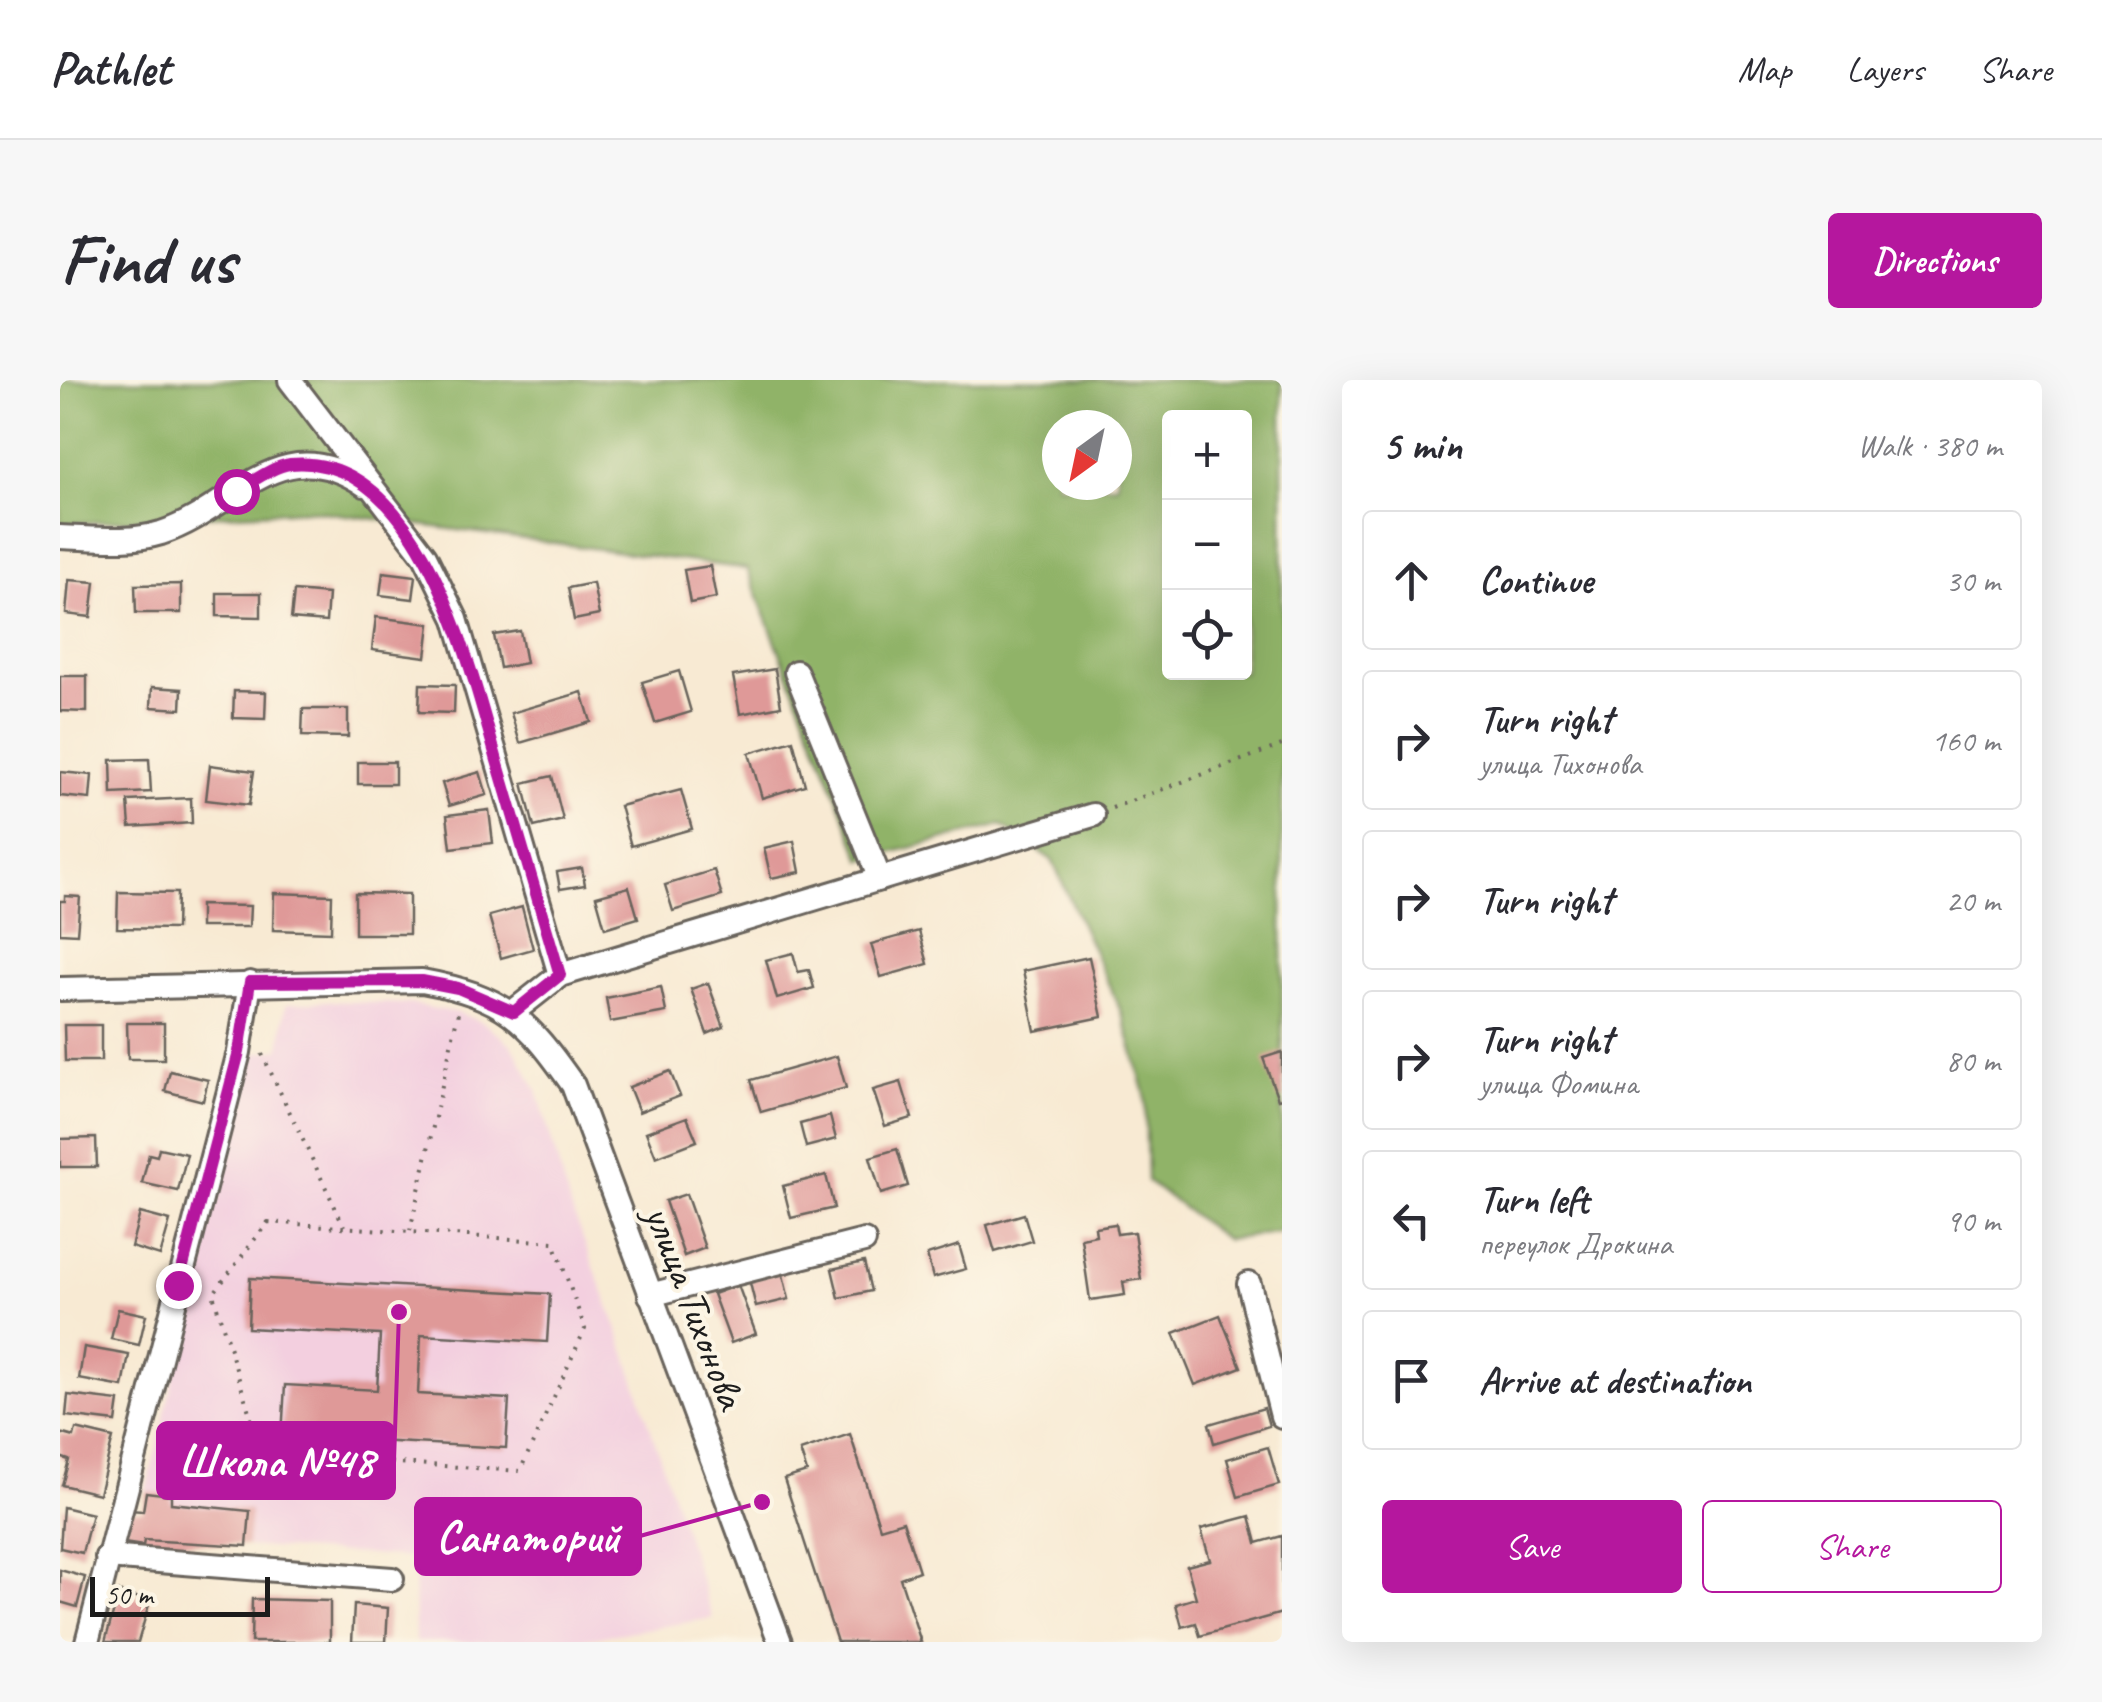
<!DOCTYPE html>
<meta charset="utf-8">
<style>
body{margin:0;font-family:Caveat,sans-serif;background:#f7f7f7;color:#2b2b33}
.controls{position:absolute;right:30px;top:30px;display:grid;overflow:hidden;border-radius:10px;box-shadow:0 10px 40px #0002}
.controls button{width:90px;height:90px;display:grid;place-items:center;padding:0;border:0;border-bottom:2px solid #e1e1e2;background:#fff;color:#2b2b33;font:50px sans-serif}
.compass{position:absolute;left:982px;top:30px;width:90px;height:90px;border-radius:50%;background:#fff;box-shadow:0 10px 40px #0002;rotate:213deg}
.scale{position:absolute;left:30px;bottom:25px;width:180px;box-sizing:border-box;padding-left:10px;border:5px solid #1c1c1c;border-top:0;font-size:28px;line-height:35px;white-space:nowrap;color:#1c1c1c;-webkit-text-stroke:8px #fcf5e5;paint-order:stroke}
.stop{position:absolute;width:30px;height:30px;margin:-22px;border:8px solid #b5179e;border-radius:50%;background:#fff}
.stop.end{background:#b5179e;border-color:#fff;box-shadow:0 2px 10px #0008}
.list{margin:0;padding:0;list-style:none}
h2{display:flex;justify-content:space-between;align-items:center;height:130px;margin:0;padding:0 40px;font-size:42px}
h2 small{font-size:32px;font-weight:400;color:#7c7c81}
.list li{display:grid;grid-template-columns:65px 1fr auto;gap:30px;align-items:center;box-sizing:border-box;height:140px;margin:0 20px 20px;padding:0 20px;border:2px solid #e1e1e2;border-radius:10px}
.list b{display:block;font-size:38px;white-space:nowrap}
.list p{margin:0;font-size:32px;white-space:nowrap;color:#7c7c81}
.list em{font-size:32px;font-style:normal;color:#7c7c81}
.actions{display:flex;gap:20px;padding:30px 40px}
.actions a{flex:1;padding:22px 0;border:2px solid #b5179e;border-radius:10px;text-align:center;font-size:35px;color:#b5179e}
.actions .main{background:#b5179e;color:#fff}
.icon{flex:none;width:55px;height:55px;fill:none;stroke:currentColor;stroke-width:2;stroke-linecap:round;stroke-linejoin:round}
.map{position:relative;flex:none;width:1222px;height:1262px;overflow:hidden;border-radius:10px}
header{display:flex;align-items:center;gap:60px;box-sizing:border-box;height:140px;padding:0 50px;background:#fff;border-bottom:2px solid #e1e1e2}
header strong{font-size:48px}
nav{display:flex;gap:55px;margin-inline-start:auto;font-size:35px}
.intro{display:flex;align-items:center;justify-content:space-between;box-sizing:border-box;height:240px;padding:0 60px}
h1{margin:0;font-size:70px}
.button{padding:25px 45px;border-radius:10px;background:#b5179e;color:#fff;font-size:35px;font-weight:700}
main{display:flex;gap:60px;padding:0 60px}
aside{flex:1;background:#fff;border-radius:10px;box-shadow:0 10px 40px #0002}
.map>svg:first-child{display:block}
</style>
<header>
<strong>Pathlet</strong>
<nav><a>Map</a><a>Layers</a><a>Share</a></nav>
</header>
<div class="intro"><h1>Find us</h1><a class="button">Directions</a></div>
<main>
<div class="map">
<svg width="1222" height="1262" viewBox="0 0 1222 1262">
<rect width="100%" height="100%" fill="#fcf5e5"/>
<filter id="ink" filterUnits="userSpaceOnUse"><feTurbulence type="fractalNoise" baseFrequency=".01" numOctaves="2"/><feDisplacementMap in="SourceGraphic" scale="20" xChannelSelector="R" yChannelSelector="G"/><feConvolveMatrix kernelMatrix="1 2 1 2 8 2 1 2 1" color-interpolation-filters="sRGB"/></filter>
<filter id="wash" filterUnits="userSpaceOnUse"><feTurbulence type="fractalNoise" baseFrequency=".0048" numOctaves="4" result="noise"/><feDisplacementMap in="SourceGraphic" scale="40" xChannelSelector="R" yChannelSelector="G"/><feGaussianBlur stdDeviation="2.25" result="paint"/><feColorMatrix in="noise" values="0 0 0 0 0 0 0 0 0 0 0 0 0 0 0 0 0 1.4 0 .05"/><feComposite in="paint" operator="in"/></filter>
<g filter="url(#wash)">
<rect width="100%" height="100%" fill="#f8ead3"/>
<polygon fill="#f3cfdf" points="267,621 350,624 398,633 424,643 452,665 477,710 509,822 560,955 653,1238 505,1262 355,1262 354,1178 187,1166 190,1131 111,1123 111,1115 86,1112 191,674 220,669 226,624"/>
<path fill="#90b368" stroke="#566842" stroke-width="2.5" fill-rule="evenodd" d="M 0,0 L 1222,0 L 1222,852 L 1166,860 L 1087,801 L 1085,714 L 1063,636 L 992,480 L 941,445 L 802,480 L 687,189 L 249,130 L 0,144 ZM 1110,38 L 1184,38 L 1184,292 L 1110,292 ZM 997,45 L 1057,45 L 1057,105 L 997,105 Z"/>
<g id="blocks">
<g fill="#df9998">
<polygon points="650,186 656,218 630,223 624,190"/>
<polygon points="323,192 356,196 353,219 320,215"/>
<polygon points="9,200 35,202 31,237 6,234"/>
<polygon points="533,203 539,235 514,240 508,208"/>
<polygon points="121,204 121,233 76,233 75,205"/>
<polygon points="234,211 268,214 266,242 231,239"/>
<polygon points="157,213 201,213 201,237 157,236"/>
<polygon points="316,237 370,244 366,277 312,270"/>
<polygon points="460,251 466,283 440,288 434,255"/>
<polygon points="715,289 721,326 680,334 673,296"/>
<polygon points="619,291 631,332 595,343 582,302"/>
<polygon points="0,296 27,296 27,332 0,331"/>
<polygon points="360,304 395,305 394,333 359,332"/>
<polygon points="92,307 122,309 121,329 91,327"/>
<polygon points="174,311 206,312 205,339 173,338"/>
<polygon points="522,312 531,342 460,363 451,333"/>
<polygon points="243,329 288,329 288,357 242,356"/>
<polygon points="733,360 745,405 702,418 689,373"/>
<polygon points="89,379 91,412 52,414 51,380"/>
<rect x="298" y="382" width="37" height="22"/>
<polygon points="150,385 194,391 189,425 146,420"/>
<polygon points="0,392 32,395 30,419 0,416"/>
<polygon points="420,392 427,415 389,426 382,403"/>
<polygon points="492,396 503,440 474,447 463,403"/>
<polygon points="621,410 632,449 571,466 560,426"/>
<polygon points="131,418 132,443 70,447 68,421"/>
<polygon points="429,430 433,463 391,468 387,435"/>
<polygon points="734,461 740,492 711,498 704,468"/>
<polygon points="522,488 525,505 500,509 497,492"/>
<polygon points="654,490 662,516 613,531 605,505"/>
<polygon points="569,507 578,538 545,548 536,516"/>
<polygon points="58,512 117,513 116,549 57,548"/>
<polygon points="214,513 272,515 271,552 213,550"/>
<polygon points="295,513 349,514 349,554 295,554"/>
<polygon points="5,516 20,517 17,554 0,553 0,521 5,521"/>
<polygon points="140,525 190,526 189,547 140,547"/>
<polygon points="462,527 473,569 441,578 429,536"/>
<polygon points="859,551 868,584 821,597 811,564"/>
<polygon points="733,573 738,592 749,590 754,608 717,619 706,580"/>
<polygon points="1029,577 1042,637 975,651 963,591"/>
<polygon points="648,603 664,647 647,654 631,609"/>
<polygon points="601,607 606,632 550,642 546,618"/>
<polygon points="67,643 104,643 104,679 68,679"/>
<polygon points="4,645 41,645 41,681 5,681"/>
<polygon points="1222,672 1222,718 1218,719 1203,678"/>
<polygon points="777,676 786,708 701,732 691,700"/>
<polygon points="110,691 148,700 143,721 105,711"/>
<polygon points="610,691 620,716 579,732 569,707"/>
<polygon points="841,702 852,738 825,746 813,710"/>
<polygon points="770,736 776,759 746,767 740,744"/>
<polygon points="627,737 637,761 596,777 586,752"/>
<polygon points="36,758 37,787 0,787 0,759"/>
<polygon points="99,768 127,774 118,811 82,803 89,774 97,776"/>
<polygon points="837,769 848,806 821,814 810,777"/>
<polygon points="766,795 774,828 731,838 723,806"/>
<polygon points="626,814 645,868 624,876 605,821"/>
<polygon points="80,833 110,841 100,876 71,867"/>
<polygon points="964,834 972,861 935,872 927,845"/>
<polygon points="1055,844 1057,854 1074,852 1081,899 1063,902 1065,915 1030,920 1021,858 1036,855 1035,847"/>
<polygon points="899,865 906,889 873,898 867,875"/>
<polygon points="804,882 811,911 779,918 772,889"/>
<polygon points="722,891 729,919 696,927 689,899"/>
<polygon points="190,898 490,914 487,962 361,955 358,1014 449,1019 446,1068 222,1056 225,1005 317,1010 320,955 188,948"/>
<polygon points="678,905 696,954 671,963 653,914"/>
<polygon points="58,929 86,935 79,965 51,959"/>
<polygon points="1160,935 1181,987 1135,1005 1114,953"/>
<polygon points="24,967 69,975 63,1007 19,999"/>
<polygon points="8,1015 59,1021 56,1042 6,1036"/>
<polygon points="1204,1028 1209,1046 1154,1063 1149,1044"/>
<polygon points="16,1049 53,1058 39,1114 2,1105 9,1080 0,1077 0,1053 14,1057"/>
<polygon points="790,1054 820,1148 843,1141 859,1191 840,1198 861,1262 777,1262 724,1099 747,1092 740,1071"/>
<polygon points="1208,1067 1219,1105 1178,1117 1167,1079"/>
<polygon points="86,1112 111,1115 111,1123 190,1131 187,1166 84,1160 83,1166 64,1163 68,1130 83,1131"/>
<polygon points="3,1127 32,1134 22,1173 0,1168"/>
<polygon points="1190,1136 1197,1163 1222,1156 1222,1233 1140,1256 1136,1243 1122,1247 1116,1224 1136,1218 1127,1186 1150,1180 1141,1149"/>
<polygon points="0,1190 25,1197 17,1227 0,1222"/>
<polygon points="59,1212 90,1221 78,1262 45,1262"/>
<polygon points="192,1219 270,1221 270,1262 191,1262"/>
<polygon points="294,1225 328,1228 326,1262 292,1262"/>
</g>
</g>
</g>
<g filter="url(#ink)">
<use href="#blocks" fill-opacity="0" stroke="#69645c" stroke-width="2.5"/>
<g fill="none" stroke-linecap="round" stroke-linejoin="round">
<g stroke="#69645c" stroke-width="28">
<g id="minor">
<polyline points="230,0 365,176 396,239 500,595"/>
<path d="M 0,157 C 34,158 68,163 101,153 C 177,128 218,47 305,105"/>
<polyline points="736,292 820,499"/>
<path d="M 0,609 L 362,601 C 444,616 466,638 513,705 L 720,1262"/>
<polyline points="453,632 500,595 1033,435"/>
<polyline points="1189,904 1222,1036"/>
<polyline points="590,915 804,861"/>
<polyline points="47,1177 332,1199"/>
<polyline points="27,1262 179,672 190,603"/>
</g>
</g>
<g stroke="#69645c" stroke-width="4" stroke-dasharray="2.5 8" stroke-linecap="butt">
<polyline points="1052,428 1222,365"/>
<polyline points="202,674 284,846"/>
<polygon points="208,842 494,862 525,949 460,1091 202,1074 153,914"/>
<polyline points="350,851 398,633"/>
</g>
<use href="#minor" stroke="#fff" stroke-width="22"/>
</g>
</g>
<g fill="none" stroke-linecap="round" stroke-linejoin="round" filter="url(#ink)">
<path stroke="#b5179e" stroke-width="12" d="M 118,905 L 179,672 L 190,602 L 362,601 L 398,608 L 454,632 L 500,595 C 480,527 460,459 440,391 C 412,296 364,71 230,84 C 213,86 191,103 176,111"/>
</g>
<g text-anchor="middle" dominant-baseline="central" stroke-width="8" stroke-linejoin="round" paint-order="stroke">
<g font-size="42" fill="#1c1c1c" stroke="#fcf5e5">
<text transform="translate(635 927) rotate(69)">улица Тихонова</text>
</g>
</g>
<path fill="none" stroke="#b5179e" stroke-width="4" d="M339 932L334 1081M702 1122L580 1156"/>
<g fill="#b5179e" stroke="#fcf5e5" stroke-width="4">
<circle cx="339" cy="932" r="10"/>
<circle cx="702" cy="1122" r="10"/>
</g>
<g fill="#b5179e" stroke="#b5179e" stroke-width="4">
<rect x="98" y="1043" width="236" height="75" rx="10"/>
<rect x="356" y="1119" width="224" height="75" rx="10"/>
</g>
<g font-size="45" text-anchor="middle" font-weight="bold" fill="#fff">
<text x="216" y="1096">Школа №48</text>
<text x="468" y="1172">Санаторий</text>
</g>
</svg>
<div class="controls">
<button>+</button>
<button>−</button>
<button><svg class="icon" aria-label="locate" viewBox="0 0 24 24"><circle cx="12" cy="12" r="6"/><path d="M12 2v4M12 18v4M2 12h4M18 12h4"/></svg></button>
</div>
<svg class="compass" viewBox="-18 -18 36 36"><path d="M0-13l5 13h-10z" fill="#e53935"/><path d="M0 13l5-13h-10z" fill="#7c7c81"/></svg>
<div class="scale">50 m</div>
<div class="stop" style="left:176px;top:111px"></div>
<div class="stop end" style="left:118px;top:905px"></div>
</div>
<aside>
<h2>5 min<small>Walk · 380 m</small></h2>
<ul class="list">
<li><svg class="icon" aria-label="ahead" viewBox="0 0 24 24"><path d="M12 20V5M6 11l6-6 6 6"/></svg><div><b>Continue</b></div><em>30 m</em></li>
<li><svg class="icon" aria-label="right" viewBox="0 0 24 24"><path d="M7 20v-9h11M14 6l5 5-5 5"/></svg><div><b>Turn right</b><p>улица Тихонова</p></div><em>160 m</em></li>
<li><svg class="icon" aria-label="right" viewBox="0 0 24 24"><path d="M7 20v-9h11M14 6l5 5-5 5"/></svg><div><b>Turn right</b></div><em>20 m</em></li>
<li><svg class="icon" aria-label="right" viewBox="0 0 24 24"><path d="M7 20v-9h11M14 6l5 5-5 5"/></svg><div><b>Turn right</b><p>улица Фомина</p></div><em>80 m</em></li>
<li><svg class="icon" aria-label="left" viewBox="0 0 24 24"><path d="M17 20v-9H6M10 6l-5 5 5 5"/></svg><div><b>Turn left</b><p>переулок Дрокина</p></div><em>90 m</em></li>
<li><svg class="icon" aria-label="arrive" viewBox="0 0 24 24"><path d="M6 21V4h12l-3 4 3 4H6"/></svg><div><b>Arrive at destination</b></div></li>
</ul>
<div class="actions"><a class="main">Save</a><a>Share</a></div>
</aside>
</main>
